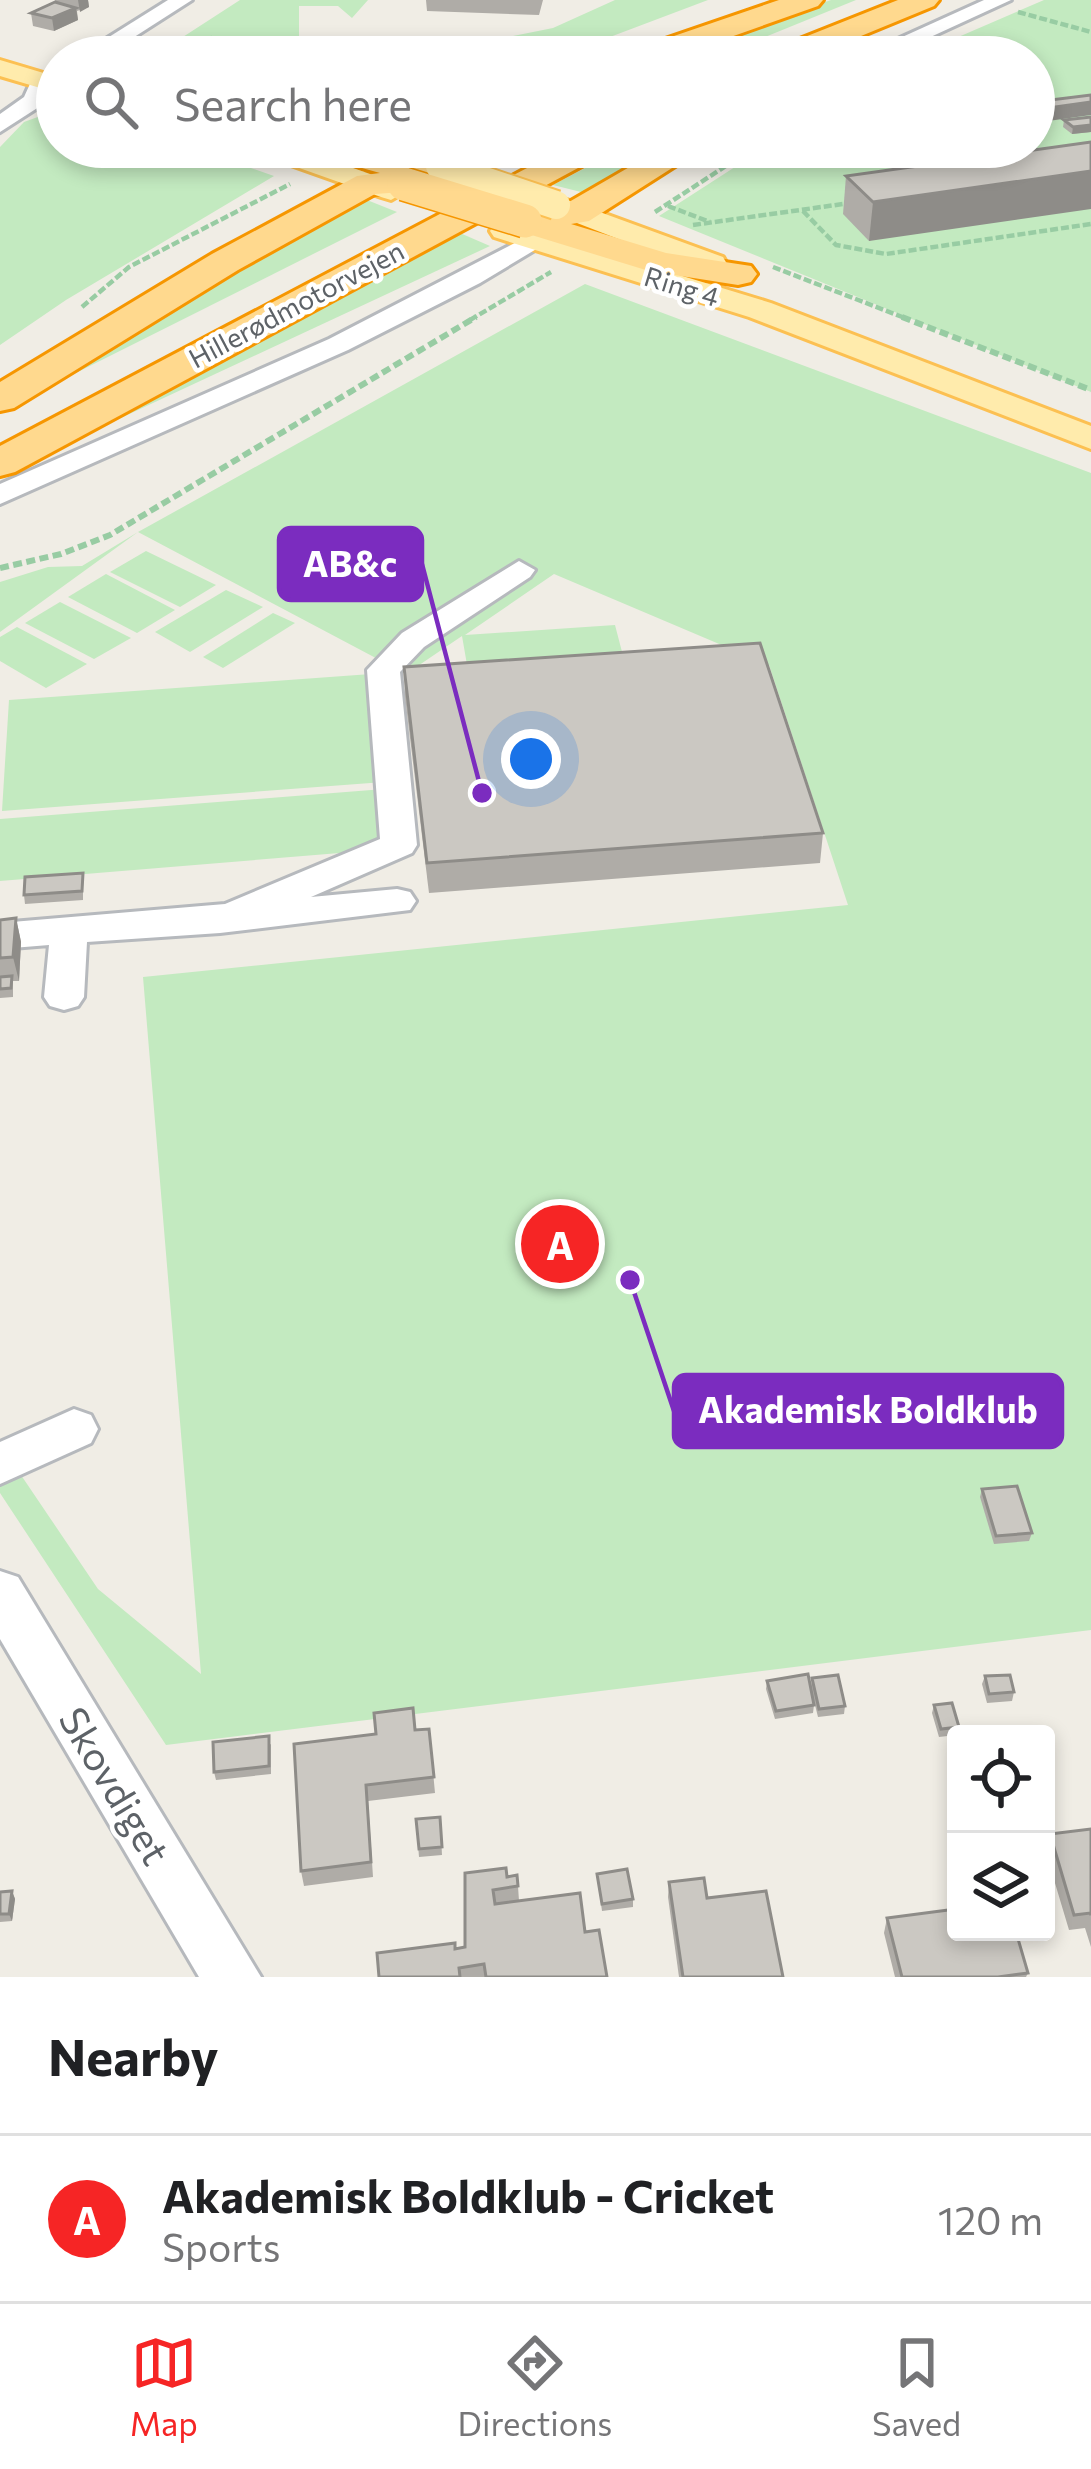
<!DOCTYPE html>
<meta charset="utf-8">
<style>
body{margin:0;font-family:Commissioner,sans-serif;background:#f6f6f6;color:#202124}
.controls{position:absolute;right:36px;bottom:36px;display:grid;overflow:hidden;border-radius:12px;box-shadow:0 6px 18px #0003}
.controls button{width:108px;height:108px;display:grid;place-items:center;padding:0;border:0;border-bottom:3px solid #e0e0e0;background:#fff;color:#202124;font:60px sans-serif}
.you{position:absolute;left:531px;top:759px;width:42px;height:42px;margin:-30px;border:9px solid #fff;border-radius:50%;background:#1a73e8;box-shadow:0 0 0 18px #1a73e833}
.badge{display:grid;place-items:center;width:78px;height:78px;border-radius:50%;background:#f62525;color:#fff;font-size:39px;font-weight:700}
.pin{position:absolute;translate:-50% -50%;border:6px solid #fff;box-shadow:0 3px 12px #0006}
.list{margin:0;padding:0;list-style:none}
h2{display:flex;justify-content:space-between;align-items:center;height:156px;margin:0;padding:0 48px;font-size:51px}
h2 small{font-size:39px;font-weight:400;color:#757577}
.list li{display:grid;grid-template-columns:78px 1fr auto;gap:36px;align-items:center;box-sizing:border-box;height:168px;padding:0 48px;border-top:3px solid #e0e0e0}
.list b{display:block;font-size:45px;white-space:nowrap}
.list p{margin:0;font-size:39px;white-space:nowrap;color:#757577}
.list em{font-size:39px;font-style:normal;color:#757577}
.icon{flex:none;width:66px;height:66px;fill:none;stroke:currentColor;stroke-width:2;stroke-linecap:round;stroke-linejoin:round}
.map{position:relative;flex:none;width:1091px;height:1977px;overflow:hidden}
.search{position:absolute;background:#fff;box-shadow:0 6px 18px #0003;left:36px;right:36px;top:36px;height:132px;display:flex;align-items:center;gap:30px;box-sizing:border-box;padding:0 42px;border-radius:66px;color:#757577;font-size:45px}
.sheet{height:324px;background:#fff}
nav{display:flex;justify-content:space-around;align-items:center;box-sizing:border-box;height:168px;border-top:3px solid #e0e0e0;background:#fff;font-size:33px;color:#757577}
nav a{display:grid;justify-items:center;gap:6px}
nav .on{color:#f62525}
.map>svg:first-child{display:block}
</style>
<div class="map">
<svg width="1091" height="1977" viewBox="0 0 1091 1977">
<rect width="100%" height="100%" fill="#f0ede5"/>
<g fill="#c3eac0">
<polygon points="240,0 368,0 352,18 338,6 299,6 299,42 361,57 152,57"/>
<polygon points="615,0 708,0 557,57 408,57 553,28"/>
<polygon points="831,0 856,0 716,57 662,57"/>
<polygon points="1044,0 1091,0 1091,392 659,216 766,147 1034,147 1034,57 912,57"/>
<polygon points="57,110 57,147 190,147 274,176 66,300 0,345 0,147 24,122"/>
<polygon points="625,147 670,147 585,193 553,185"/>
<polygon points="362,198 397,212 0,411 0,409"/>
<polygon points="453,230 490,246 95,430"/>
<polygon points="585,284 1091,473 1091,1630 166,1745 0,1493 0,1444 98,1589 201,1674 143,977 848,905 769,665 554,574 465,635 615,625 627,671 470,682 462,636 406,674 138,532 0,632 0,582 48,567 82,566 138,532"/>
<polygon points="146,551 216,585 180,607 110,572"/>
<polygon points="106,574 175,610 137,633 68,597"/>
<polygon points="226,590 263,607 190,652 155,632"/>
<polygon points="60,602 131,638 94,659 25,623"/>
<polygon points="273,613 295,623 223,668 203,657"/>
<polygon points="17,627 87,664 46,688 0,661 0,637"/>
<polygon points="371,674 384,782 2,811 9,700"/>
<polygon points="384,789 390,842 364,851 0,881 0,819"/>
</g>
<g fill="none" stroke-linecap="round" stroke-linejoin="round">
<g stroke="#b6b9bd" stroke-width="6">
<g id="minor">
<polygon points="168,0 192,0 103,57 77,57"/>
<polygon points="984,0 1011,0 887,57 858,57"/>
<polygon points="42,74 53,80 42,105 0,132 0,114 24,97 34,75"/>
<polygon points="534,233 543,235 546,240 543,245 480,283 348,350 0,504 0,484 329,339"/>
<polygon points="519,561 535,570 530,577 424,647 400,672 417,845 412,853 311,897 397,889 410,892 416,901 410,910 220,933 87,942 84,997 78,1006 64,1010 50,1006 44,997 49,945 0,949 0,923 225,904 380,839 367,670 402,633"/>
<polygon points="74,1409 91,1415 98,1429 91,1443 0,1484 0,1442"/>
<polygon points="0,1571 18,1577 261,1977 199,1977 0,1639"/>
</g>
</g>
<g stroke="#fcc052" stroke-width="6">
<g id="major">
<polygon points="0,60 57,77 57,93 0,76"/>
<polygon points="253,147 294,147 401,185 406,191 391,200 381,197 257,153"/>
<path d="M 365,147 C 394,147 432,145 454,166 L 440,175 L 369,153 Z"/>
<polygon points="556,196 723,257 727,264 723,271 701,271 546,211 541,205"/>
<polygon points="505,222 771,303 1091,426 1091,449 749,317 494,237 490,231 494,225"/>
</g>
</g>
<g stroke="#f69600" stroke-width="6">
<g id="highway">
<polygon points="779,0 823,0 818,6 674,57 628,57 633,50"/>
<polygon points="898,0 939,0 934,6 810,57 767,57 772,50"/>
<polygon points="307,147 362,147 430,166 435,173 416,191 375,194 238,270 14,408 0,411 0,382 212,254 357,176 380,173 312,154"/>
<polygon points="567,147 609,147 604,154 15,472 0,476 0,446"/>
<polygon points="664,147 705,147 589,221 571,224 666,253 751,266 757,274 751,282 738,285 649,271 512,229 507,221 528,205 569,202"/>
</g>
</g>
<g stroke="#98cca3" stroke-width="4.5" stroke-dasharray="8 3" stroke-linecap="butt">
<polyline points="1018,12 1091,32"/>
<polyline points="161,47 212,38"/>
<polyline points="574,57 613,44"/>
<polyline points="598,57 614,49"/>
<polyline points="668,206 710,222"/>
<polyline points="803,211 836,245 886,254 1091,224"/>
<polyline points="655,212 755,147"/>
<polyline points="693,225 850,203"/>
<polyline points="773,267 910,320"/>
<polyline points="82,307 129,267 290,184"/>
<polyline points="470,320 551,272"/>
</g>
<g stroke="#98cca3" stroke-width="6" stroke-dasharray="9 4.5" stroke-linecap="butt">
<polyline points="902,317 1091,390"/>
<polyline points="0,568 61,554 110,535 476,317"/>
</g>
<use href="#minor" fill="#fff" fill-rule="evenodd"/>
<use href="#major" fill="#ffebac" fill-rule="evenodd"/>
<use href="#highway" fill="#ffd98e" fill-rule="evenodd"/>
<g stroke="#fcc052" stroke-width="32" stroke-linecap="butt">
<polyline id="major-bridge" points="440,166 556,205"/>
</g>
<g stroke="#f69600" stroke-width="36" stroke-linecap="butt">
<polyline id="highway-bridge" points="404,184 525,221"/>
</g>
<use href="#major-bridge" stroke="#ffebac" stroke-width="28"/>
<use href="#highway-bridge" stroke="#ffd98e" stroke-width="33"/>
</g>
<g fill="#afaca7">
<polygon points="55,0 88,0 89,7 77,11 78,20 54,31 33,26 31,13 55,2"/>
<polygon points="426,0 543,0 539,15 427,11"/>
<polygon points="1091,117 1091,132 1072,134 1063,127 1064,120"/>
<polygon points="1091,142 869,241 843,214 846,176"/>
<polygon points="404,667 823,833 820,863 429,893 405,697"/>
<polygon points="83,873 83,900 25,904 24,895"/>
<polygon points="16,918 21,942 19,981 13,981 13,997 0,998 0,920"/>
<polygon points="982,1489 1032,1533 1029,1541 994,1544 980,1497"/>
<polygon points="985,1676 1014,1692 1012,1701 987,1703 982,1684"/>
<polygon points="812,1678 845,1706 844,1714 818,1717 812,1693 814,1705 813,1713 775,1719 766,1689 767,1681 811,1686"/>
<polygon points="934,1705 959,1727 956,1735 939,1737 932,1713"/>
<polygon points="429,1729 435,1793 368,1801 373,1877 304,1886 301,1871 376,1734"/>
<polygon points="271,1744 271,1774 216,1780 214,1772"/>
<polygon points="440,1817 442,1855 419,1857 416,1819"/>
<polygon points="1091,1829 1091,1947 1085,1928 1069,1930 1046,1853 1050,1834"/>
<polygon points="465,1873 507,1877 518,1886 519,1901 585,1932 607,1977 379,1977 455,1949 465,1947"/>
<polygon points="597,1874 633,1899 633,1907 602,1911"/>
<polygon points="669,1882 707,1898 783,1977 679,1977 668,1897"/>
<polygon points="12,1891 15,1899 12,1921 0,1922 0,1892"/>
<polygon points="887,1918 1028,1973 1026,1977 895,1977 884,1933"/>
</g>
<g fill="#8e8c88">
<polygon points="78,0 88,0 89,7 80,12"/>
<polygon points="76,8 78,20 54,31 52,18"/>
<polygon points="1091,102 1091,115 1034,123 1034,110"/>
<polygon points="1091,125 1091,132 1072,134 1073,127"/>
<polygon points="1091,171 1091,209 869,241 873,202"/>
<polygon points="16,918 21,942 19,981 13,957"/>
<polygon points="12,1891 15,1899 12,1921 9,1914"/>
</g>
<g fill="#cbc8c2" stroke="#8e8c88" stroke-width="3">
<polygon points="55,2 76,8 52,18 31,13"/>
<polygon points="1091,95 1091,102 1034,110 1034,102"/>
<polygon points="1091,117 1091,125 1073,127 1064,120"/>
<polygon points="1091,142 1091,171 873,202 846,176"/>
<polygon points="760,643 823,833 427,863 404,667"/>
<polygon points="83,873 82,891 24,895 25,877"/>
<polygon points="16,918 13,957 0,958 0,920"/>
<polygon points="12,976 11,988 0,989 0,977"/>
<polygon points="1017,1486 1032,1533 996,1536 982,1489"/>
<polygon points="808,1674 814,1705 776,1711 767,1681"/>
<polygon points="838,1675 845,1706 819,1709 812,1678"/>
<polygon points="1010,1675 1014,1692 989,1694 985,1676"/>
<polygon points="952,1703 959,1727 941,1729 934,1705"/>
<polygon points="413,1708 415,1730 429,1729 434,1777 366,1785 371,1862 301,1871 294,1744 376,1734 374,1713"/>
<polygon points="269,1736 269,1766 214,1772 213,1742"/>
<polygon points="440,1817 442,1847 419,1849 416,1819"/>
<polygon points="1091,1829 1091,1915 1090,1913 1074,1915 1050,1834"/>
<polygon points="506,1868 507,1877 517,1875 518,1886 493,1890 495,1904 580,1893 585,1932 599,1930 607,1977 486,1977 484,1964 459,1968 460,1977 379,1977 377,1953 455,1943 455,1949 465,1947 465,1873"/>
<polygon points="627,1869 633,1899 602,1904 597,1874"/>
<polygon points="704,1878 707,1898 766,1891 783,1977 683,1977 669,1882"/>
<polygon points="12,1891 9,1914 0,1914 0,1892"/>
<polygon points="956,1909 956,1932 1016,1932 1028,1973 998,1977 902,1977 887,1918"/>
</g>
<g text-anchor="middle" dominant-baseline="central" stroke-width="9" stroke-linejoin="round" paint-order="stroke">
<g font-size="27" fill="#5d6267" stroke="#fff">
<text transform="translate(682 286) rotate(17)">Ring 4</text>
<text transform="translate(296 304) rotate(-28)">Hillerødmotorvejen</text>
</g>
<g font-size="39" fill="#5d6267" stroke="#fff">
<text transform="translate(116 1785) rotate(59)">Skovdiget</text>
</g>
</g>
<path fill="none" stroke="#7b2cbf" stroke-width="4.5" d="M482 793L422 564M630 1280L674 1411"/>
<g fill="#7b2cbf" stroke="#fff" stroke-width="4.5">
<circle cx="482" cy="793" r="12"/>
<circle cx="630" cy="1280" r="12"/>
</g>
<g fill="#7b2cbf" stroke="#7b2cbf" stroke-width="4.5">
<rect x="279" y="528" width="143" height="72" rx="12"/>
<rect x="674" y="1375" width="388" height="72" rx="12"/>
</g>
<g font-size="36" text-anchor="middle" font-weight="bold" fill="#fff">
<text x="350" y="577">AB&amp;c</text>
<text x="868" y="1423">Akademisk Boldklub</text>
</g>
</svg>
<div class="controls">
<button><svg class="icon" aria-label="locate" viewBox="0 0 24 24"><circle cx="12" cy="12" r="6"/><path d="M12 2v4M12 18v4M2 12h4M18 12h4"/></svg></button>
<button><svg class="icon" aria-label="layers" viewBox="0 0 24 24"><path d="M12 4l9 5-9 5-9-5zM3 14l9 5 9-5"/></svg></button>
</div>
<div class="you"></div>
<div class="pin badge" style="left:560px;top:1244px">A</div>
<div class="search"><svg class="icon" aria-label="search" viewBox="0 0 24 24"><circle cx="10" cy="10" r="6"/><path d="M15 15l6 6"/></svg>Search here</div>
</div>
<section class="sheet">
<h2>Nearby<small></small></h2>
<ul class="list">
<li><span class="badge">A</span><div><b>Akademisk Boldklub - Cricket</b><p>Sports</p></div><em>120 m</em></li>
</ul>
</section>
<nav>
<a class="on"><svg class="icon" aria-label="map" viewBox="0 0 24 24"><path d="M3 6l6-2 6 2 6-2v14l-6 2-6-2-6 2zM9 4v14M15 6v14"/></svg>Map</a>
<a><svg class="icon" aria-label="directions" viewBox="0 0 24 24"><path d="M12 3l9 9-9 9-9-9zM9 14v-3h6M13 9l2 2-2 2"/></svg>Directions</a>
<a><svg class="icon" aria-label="saved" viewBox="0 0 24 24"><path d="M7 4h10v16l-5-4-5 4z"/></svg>Saved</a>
</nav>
